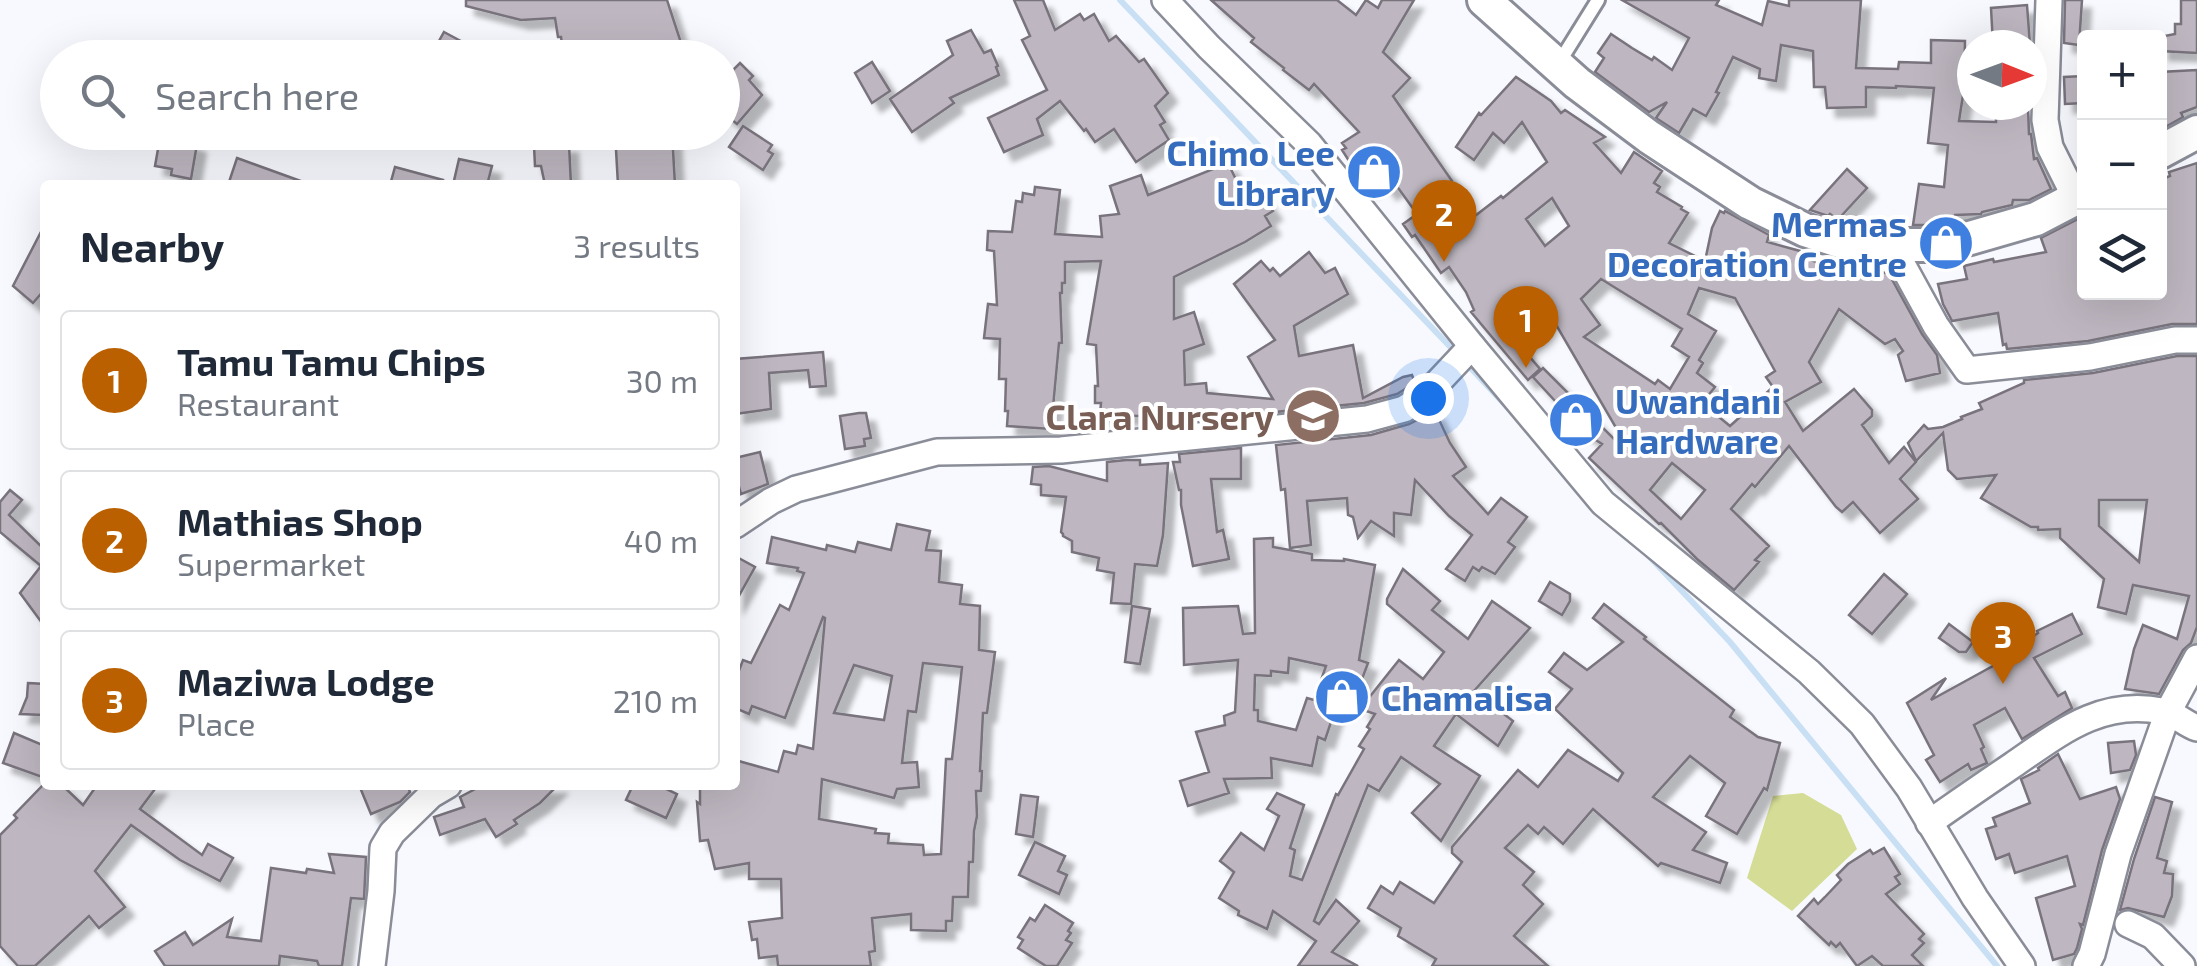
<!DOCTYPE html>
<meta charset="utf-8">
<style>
body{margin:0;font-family:"Exo 2",sans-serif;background:#f2f2f3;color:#1f2937}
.controls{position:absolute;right:30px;top:30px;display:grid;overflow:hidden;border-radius:10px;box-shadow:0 10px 40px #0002}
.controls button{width:90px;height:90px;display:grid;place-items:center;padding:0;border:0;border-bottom:2px solid #e0e1e3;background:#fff;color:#1f2937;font:50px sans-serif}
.compass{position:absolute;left:1957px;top:30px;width:90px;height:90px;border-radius:50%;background:#fff;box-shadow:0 10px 40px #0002;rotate:91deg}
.you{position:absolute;left:1428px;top:398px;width:35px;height:35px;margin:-25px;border:8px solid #fff;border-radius:50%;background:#1a73e8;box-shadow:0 0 0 15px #1a73e833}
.badge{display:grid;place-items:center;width:65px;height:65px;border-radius:50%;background:#ba6001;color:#fff;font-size:32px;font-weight:700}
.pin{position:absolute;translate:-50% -82px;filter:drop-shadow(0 2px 5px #0008)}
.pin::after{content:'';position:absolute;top:52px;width:35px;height:30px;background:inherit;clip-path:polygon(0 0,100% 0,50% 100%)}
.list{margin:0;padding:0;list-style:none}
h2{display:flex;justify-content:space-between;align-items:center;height:130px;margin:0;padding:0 40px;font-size:42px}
h2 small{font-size:32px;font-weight:400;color:#747a83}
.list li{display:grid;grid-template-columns:65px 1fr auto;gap:30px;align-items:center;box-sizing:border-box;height:140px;margin:0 20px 20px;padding:0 20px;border:2px solid #e0e1e3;border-radius:10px}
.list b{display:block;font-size:38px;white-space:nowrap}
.list p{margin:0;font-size:32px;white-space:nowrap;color:#747a83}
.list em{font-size:32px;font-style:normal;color:#747a83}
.icon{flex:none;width:55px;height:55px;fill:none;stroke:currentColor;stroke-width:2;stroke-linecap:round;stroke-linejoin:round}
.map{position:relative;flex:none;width:2197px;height:966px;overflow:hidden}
.search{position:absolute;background:#fff;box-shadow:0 10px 40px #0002;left:40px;top:40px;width:700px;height:110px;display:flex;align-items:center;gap:25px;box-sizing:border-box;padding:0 35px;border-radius:55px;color:#747a83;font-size:38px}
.panel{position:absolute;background:#fff;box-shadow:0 10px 40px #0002;left:40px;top:180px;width:700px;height:610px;border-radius:10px}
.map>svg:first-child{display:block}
</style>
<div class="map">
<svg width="2197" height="966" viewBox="0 0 2197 966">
<defs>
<filter id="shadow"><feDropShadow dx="9" dy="9" stdDeviation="2.5" flood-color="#0004"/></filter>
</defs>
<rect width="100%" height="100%" fill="#f8f9fe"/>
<polygon fill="#d4dc95" points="1803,793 1841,815 1857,849 1792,911 1747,878 1773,796"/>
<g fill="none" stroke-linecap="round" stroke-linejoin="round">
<g stroke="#c8dff4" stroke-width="6">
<polyline points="1120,0 1457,354"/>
<polyline points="1466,363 1509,409"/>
<polyline points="1645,552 1730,642 1997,966"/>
</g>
</g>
<g fill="#beb7c1" stroke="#79737d" stroke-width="2.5" fill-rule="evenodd" filter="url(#shadow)">
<polygon points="466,0 667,0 686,58 616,58 615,54 588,58 564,58 561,37 558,37 555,18 521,20 466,6"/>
<polygon points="1014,0 1043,0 1055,30 1080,14 1084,20 1094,14 1109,41 1116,36 1139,62 1144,59 1168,93 1155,106 1165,122 1160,125 1169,140 1136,162 1114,129 1095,142 1086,129 1084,131 1060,101 1037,119 1043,135 1004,152 988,118 1047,90 1022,40 1030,36"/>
<path d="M 1211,0 L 1337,0 L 1356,15 L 1366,0 L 1378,8 L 1382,0 L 1414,0 L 1383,52 L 1410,78 L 1393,96 L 1452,181 L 1449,183 L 1453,188 L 1450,190 L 1471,219 L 1501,196 L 1503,198 L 1547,162 L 1522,122 L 1504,143 L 1493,133 L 1474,160 L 1456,147 L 1479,113 L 1481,115 L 1516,77 L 1551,101 L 1561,113 L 1565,110 L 1605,137 L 1594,143 L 1621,173 L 1634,152 L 1662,171 L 1654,183 L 1660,187 L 1657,192 L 1682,207 L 1681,209 L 1688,213 L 1669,243 L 1705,261 L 1712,228 L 1720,211 L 1724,213 L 1725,211 L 1769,235 L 1767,242 L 1800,251 L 1799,255 L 1838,271 L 1840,265 L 1859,274 L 1862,269 L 1879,278 L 1882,272 L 1889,274 L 1922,334 L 1937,355 L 1940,373 L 1906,381 L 1898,355 L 1903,351 L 1895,339 L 1885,344 L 1839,309 L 1809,362 L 1821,382 L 1785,402 L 1803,431 L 1854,389 L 1872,410 L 1872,416 L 1862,425 L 1889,463 L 1904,447 L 1916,462 L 1900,479 L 1918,499 L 1880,533 L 1853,502 L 1842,512 L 1836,507 L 1789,446 L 1755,487 L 1752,484 L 1731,509 L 1769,546 L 1755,560 L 1759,562 L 1734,590 L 1697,559 L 1661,523 L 1659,524 L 1589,458 L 1602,444 L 1572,425 L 1554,409 L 1556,402 L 1533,377 L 1543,368 L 1627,452 L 1629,450 L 1551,316 L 1534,316 L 1512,336 L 1540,369 L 1528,380 L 1471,312 L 1474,310 L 1466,292 L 1449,267 L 1441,273 L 1415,235 L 1412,237 L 1403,224 L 1417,214 L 1396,185 L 1388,191 L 1380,180 L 1367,189 L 1342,150 L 1346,148 L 1342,143 L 1359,132 L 1314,84 L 1309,90 L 1283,70 L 1284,68 L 1251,42 L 1254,38 ZM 1552,198 L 1569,226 L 1545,246 L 1526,219 ZM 1601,279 L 1682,329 L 1672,346 L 1689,357 L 1670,389 L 1658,380 L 1655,384 L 1584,337 L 1600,325 L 1581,299 ZM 1699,288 L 1735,298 L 1775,371 L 1766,377 L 1773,387 L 1730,426 L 1702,403 L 1715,387 L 1697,373 L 1703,363 L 1699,360 L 1716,331 L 1688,314 ZM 1672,463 L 1705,490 L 1681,519 L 1650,490 Z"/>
<polygon points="1622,0 1719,0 1716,5 1762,25 1768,1 1789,6 1789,0 1861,0 1856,68 1898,69 1899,62 1931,63 1931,40 1965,41 1964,89 1959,121 1996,122 1996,108 2028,107 2029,134 2031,134 2034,159 2037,158 2051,189 2029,200 2013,200 2012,205 1982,212 1981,214 1955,215 1954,221 1932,225 1913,225 1919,184 1944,187 1948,145 1928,143 1934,88 1896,86 1896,88 1866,87 1866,107 1827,108 1825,87 1814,87 1813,51 1781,45 1776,81 1759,78 1760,69 1733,57 1716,92 1719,93 1706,116 1693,109 1679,133 1656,118 1667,102 1649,112 1595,72 1604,58 1598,53 1611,34 1632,48 1652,60 1654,57 1672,70 1689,38"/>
<polygon points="2065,0 2082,0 2079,45 2064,43"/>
<polygon points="2181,0 2197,0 2197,53 2160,51 2160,38 2155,38 2175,34 2175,24 2181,24"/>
<polygon points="2027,5 2030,45 1993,45 1991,8"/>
<polygon points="971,30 984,53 991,50 998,66 996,67 999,75 950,98 954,103 912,132 890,99 953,55 947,41"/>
<polygon points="444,32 468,45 467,58 446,58 434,50"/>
<polygon points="872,62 890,91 872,103 855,73"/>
<polygon points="740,63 753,76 749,80 762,95 737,124 722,112 722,81"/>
<polygon points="2197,70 2197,107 2181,113 2183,117 2160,130 2160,72"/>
<polygon points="2084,76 2084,103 2065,104 2064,77"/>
<polygon points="743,126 772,145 768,151 773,154 763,170 729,147"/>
<polygon points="161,132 197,144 191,179 171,175 172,169 155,166"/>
<polygon points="615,132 672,132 675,185 618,185"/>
<polygon points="569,144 571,185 545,185 541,166 535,166 534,146"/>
<polygon points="237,158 306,183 306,185 228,185"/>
<polygon points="459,159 492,166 487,185 453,185"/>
<polygon points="1228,163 1244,196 1256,187 1273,211 1265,216 1271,226 1245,242 1174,277 1174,319 1194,312 1204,344 1184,351 1185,385 1206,383 1207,393 1273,399 1248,357 1275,340 1234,284 1261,261 1270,271 1273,268 1280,276 1309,252 1325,273 1335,268 1348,294 1294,326 1299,356 1353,345 1363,398 1403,377 1412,375 1415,383 1397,394 1364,403 1177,422 1176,417 1100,415 1101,403 1095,403 1095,386 1098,386 1096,345 1087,344 1101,261 1065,262 1065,283 1062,283 1062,293 1060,293 1062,343 1059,343 1051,429 1007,426 1008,411 1005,411 1006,379 999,379 1000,339 984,338 988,304 997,305 994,251 987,250 988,231 1012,232 1016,201 1022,202 1023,193 1034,195 1035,187 1060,190 1055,234 1102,237 1100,216 1119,214 1110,186 1141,175 1148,195"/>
<polygon points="2197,163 2197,324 2172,324 2088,341 2007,349 2006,344 2003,345 1998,313 1952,321 1950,317 1943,304 1938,284 1967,279 1964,266 1993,259 1994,262 2046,252 2041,238 2084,216 2084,292 2160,292 2160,180 2170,176 2169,172"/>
<polygon points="395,167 443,180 442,185 390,185"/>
<polygon points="1847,169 1867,188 1844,213 1838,220 1830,214 1828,216 1810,210"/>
<polygon points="45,224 45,289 33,303 13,286"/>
<polygon points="823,352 826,386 810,387 808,370 769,373 771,409 735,414 735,359"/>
<path d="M 2177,356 L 2197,356 L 2197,627 L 2191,643 L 2183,650 L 2159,694 L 2125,689 L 2134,649 L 2143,625 L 2177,639 L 2189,596 L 2133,585 L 2126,614 L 2098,607 L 2104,579 L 2060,538 L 2060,529 L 2038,530 L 2038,527 L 2031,527 L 1981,498 L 1996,475 L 1957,479 L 1948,470 L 1943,433 L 1916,461 L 1908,443 L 1924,425 L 1928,429 L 1943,427 L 1962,419 L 1961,417 L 1982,409 L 1979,403 L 2024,383 L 2024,380 L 2093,373 ZM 2099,500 L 2147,500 L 2139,562 L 2099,526 Z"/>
<polygon points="1435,411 1450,443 1466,467 1453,476 1488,514 1501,498 1527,517 1508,542 1515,547 1495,574 1482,567 1479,571 1473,567 1465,581 1446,569 1472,535 1449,516 1415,480 1411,515 1394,513 1394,536 1371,521 1358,538 1353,517 1348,515 1347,498 1307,501 1311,545 1290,548 1285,489 1281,490 1276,445 1371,435 1409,424"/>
<polygon points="859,413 866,413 871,438 864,439 865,446 845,449 840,416"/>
<polygon points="1241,448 1241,479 1211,479 1217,532 1223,530 1229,559 1193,566 1181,505 1181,490 1179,490 1173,462 1180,462 1179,454"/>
<polygon points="760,452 768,484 741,494 735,472 735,458"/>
<polygon points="1126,460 1140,460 1140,465 1168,463 1163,535 1157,566 1135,564 1131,604 1111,603 1114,573 1097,570 1099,558 1072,552 1072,541 1063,536 1063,534 1061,532 1066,497 1041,495 1041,485 1031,484 1033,467 1049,466 1107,481 1107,462"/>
<polygon points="10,490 22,500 9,515 45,550 45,627 20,593 41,566 0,532 0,502"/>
<path d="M 897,524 L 930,531 L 926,550 L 941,551 L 939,582 L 962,585 L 960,604 L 980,606 L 979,650 L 995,652 L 987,713 L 983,713 L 980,771 L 982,771 L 981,791 L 976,791 L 977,816 L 974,831 L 973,862 L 969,862 L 968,897 L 953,897 L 952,921 L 946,921 L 946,931 L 911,930 L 911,914 L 872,918 L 875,951 L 869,952 L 871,966 L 778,966 L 777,956 L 759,958 L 757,939 L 752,940 L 749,922 L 782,918 L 781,879 L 749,879 L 749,863 L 715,869 L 708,840 L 700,841 L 697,802 L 700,804 L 700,785 L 735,785 L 735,760 L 778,772 L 784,751 L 796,754 L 798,745 L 813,749 L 825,618 L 823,617 L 785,718 L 752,706 L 749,714 L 735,708 L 735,681 L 743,660 L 751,663 L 780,605 L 789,610 L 804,573 L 797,571 L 798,568 L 767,563 L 772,537 L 826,550 L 827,545 L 855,552 L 858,542 L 891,550 ZM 923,663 L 962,667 L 952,759 L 946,759 L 941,854 L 924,855 L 923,845 L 888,843 L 889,834 L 875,833 L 876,829 L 819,819 L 822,779 L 894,798 L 897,789 L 919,787 L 917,762 L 902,763 L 908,711 L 916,712 ZM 854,665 L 892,676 L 884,720 L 834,713 Z"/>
<path d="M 1273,538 L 1273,547 L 1312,554 L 1312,560 L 1344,561 L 1344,559 L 1375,565 L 1359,660 L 1368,663 L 1352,706 L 1338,701 L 1325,740 L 1318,737 L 1312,766 L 1271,758 L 1272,778 L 1224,779 L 1229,793 L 1188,806 L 1180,781 L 1209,772 L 1196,732 L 1225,725 L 1224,716 L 1235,712 L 1238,660 L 1184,665 L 1183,608 L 1238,606 L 1243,634 L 1255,633 L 1254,539 ZM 1289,658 L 1326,666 L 1314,700 L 1307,698 L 1296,730 L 1258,721 L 1258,710 L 1254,710 L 1255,675 L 1271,676 L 1271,671 L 1288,673 Z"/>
<polygon points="735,556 755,567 735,603"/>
<polygon points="1403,569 1440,601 1432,610 1468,639 1492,601 1530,628 1474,691 1513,721 1498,746 1456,714 1434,746 1480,776 1441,841 1412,813 1440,784 1401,757 1379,791 1368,785 1314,921 1319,924 1336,900 1359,921 1332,952 1358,966 1298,966 1316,941 1273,911 1267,929 1238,915 1239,911 1219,898 1234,872 1220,861 1241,833 1264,850 1279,816 1267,809 1277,793 1304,805 1290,848 1295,850 1290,876 1302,880 1336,794 1338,795 1364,749 1359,746 1370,729 1367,727 1375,714 1360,709 1399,660 1423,679 1444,652 1387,604 1387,599"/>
<polygon points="1884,574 1907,594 1872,634 1849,615"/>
<polygon points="1550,582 1570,594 1570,601 1562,615 1539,601"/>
<polygon points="1604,604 1646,637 1644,639 1734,710 1730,717 1758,737 1780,743 1767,790 1764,788 1737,834 1706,816 1725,783 1690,756 1653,797 1706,832 1693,850 1727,863 1720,883 1661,863 1658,866 1593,809 1563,844 1544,827 1538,834 1528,825 1505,848 1534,872 1523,885 1543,904 1514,936 1548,966 1432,966 1436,959 1398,936 1401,928 1368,908 1381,886 1393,894 1400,882 1434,903 1462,862 1452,853 1452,847 1518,770 1538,787 1568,750 1618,781 1623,773 1555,709 1572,689 1549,672 1564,653 1587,670 1623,642 1593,618"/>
<polygon points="1132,606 1150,609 1140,664 1125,662"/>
<polygon points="2072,614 2082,634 2034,658 2058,696 2065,692 2072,708 2022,739 2005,708 1974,725 1984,747 1981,749 1987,763 1971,770 1968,764 1940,782 1926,760 1934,755 1907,703 1946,678 1931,700 2011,656 2009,652 2038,633 2037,631"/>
<polygon points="1949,624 1973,642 1966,652 1959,652 1939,638"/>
<polygon points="28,683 45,684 44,715 20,714 27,697"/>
<polygon points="14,733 45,746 45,778 3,763"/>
<polygon points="2134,741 2136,755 2130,770 2111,773 2108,743"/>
<polygon points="2058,754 2080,799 2116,787 2120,799 2102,850 2083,925 2080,924 2082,929 2077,948 2074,954 2053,960 2036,898 2075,886 2067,856 2015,873 2009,854 1996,859 1986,829 1996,826 1993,818 2030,803 2021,779 2039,770 2038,768"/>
<polygon points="43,785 62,785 83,805 97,785 158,785 140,809 202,855 208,844 233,858 220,881 180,860 131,825 95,871 125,907 99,928 89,916 35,966 18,966 0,946 0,835 17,818 14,815"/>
<polygon points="359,785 407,785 410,792 400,802 371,814"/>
<polygon points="483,785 558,785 540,803 514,820 517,824 496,837 485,819 440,835 434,817 464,807 460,797"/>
<polygon points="633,785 658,785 677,794 666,818 626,800"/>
<polygon points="1021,795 1038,797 1033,837 1016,834"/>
<polygon points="2155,797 2172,802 2157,858 2167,861 2164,873 2173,874 2172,896 2164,917 2128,908 2120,910 2134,859"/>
<polygon points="1035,842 1065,856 1058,871 1067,875 1059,894 1019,875"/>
<polygon points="1884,848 1900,874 1895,877 1900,884 1886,894 1924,934 1919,939 1924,943 1912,955 1923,966 1883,966 1872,956 1857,966 1840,943 1836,947 1831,942 1829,945 1798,916 1814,899 1818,904 1825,897 1841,880 1837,875 1848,864 1870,850 1873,854"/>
<polygon points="329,854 366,857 364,899 351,898 342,966 319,966 317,961 280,956 279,966 165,966 155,951 185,932 193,945 232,919 227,937 261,941 271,868 306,873 307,869 334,873"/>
<polygon points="1045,905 1073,923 1068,931 1071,933 1066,940 1072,943 1057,966 1046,966 1018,948 1023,940 1018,937 1030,918 1035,921"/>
</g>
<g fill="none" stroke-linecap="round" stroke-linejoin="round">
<g stroke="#8a8d98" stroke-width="18">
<polyline id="lane" points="1557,66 1598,0"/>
</g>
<g stroke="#8a8d98" stroke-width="30">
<g id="street">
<polyline points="1165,0 1209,47 1309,144 1472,346 1603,503 1809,672 1862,724 1909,788 1975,898 2022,966"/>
<polyline points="2049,0 2045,120 2050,147 2076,199"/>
<polyline points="1891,244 1936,326 1967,370 2090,357 2175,340 2197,340"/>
<polyline points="735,525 771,501 796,489 937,452 1061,450 1367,419 1404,409 1425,396 1472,346"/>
<path d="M 1929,823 C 1957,803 1985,784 2013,765 C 2061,732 2101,699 2162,711 C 2175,713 2185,724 2197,728"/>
<polyline points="2128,924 2153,936 2182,966"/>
<polyline points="372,966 381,891 383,848 392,833 431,795 448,785"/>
<polyline points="2086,966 2092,954 2118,854 2168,712 2197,658"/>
</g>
</g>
<g stroke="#8a8d98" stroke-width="38">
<g id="secondary">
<polyline points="1484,0 1577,83 1649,137 1750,203 1805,230 1852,245 1934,245 1970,238 2036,219 2084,194"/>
<polyline points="2160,152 2197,132"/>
</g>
</g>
<use href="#lane" stroke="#fff" stroke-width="12"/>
<use href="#street" stroke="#fff" stroke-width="25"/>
<use href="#secondary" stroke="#fff" stroke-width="32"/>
</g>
<defs>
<g id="shop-disc" transform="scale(2.875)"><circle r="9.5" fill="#3f7fe0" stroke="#fff"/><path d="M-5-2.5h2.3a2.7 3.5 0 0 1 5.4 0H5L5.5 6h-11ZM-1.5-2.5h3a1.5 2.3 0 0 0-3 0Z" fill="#fff"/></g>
<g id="school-disc" transform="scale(2.875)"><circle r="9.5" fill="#8d6e63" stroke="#fff"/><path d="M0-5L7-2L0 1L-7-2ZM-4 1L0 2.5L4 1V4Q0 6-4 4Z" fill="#fff"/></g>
</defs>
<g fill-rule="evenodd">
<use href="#shop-disc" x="1374" y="172"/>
<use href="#shop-disc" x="1946" y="243"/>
<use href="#school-disc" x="1313" y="416"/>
<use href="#shop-disc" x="1576" y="420"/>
<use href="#shop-disc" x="1342" y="697"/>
</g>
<g text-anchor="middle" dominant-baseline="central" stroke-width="8" stroke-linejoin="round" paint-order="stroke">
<g font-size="35" font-weight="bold" fill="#366cbe" stroke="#fff" text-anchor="end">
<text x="1335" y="152">Chimo Lee<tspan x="1335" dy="40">Library</tspan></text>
<text x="1907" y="223">Mermas<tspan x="1907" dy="40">Decoration Centre</tspan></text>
<text x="1615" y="400" text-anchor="start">Uwandani<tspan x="1615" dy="40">Hardware</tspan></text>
<text x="1381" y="697" text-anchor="start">Chamalisa</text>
</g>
<g font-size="35" font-weight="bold" fill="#785e54" stroke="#fff" text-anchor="end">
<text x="1274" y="416">Clara Nursery</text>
</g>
</g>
</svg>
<div class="controls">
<button>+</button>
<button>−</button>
<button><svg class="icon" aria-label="layers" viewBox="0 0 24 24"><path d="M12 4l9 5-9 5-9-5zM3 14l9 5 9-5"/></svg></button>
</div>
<svg class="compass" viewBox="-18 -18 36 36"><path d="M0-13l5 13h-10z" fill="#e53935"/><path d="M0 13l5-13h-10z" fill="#747a83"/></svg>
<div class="you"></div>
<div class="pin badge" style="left:1526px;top:368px">1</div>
<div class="pin badge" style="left:1444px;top:262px">2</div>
<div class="pin badge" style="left:2003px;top:684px">3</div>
<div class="search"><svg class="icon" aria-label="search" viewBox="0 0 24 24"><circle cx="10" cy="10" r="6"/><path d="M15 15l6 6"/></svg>Search here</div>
<section class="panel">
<h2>Nearby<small>3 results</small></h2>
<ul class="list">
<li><span class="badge">1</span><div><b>Tamu Tamu Chips</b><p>Restaurant</p></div><em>30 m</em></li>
<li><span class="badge">2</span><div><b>Mathias Shop</b><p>Supermarket</p></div><em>40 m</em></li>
<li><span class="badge">3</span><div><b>Maziwa Lodge</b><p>Place</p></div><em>210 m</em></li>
</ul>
</section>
</div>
